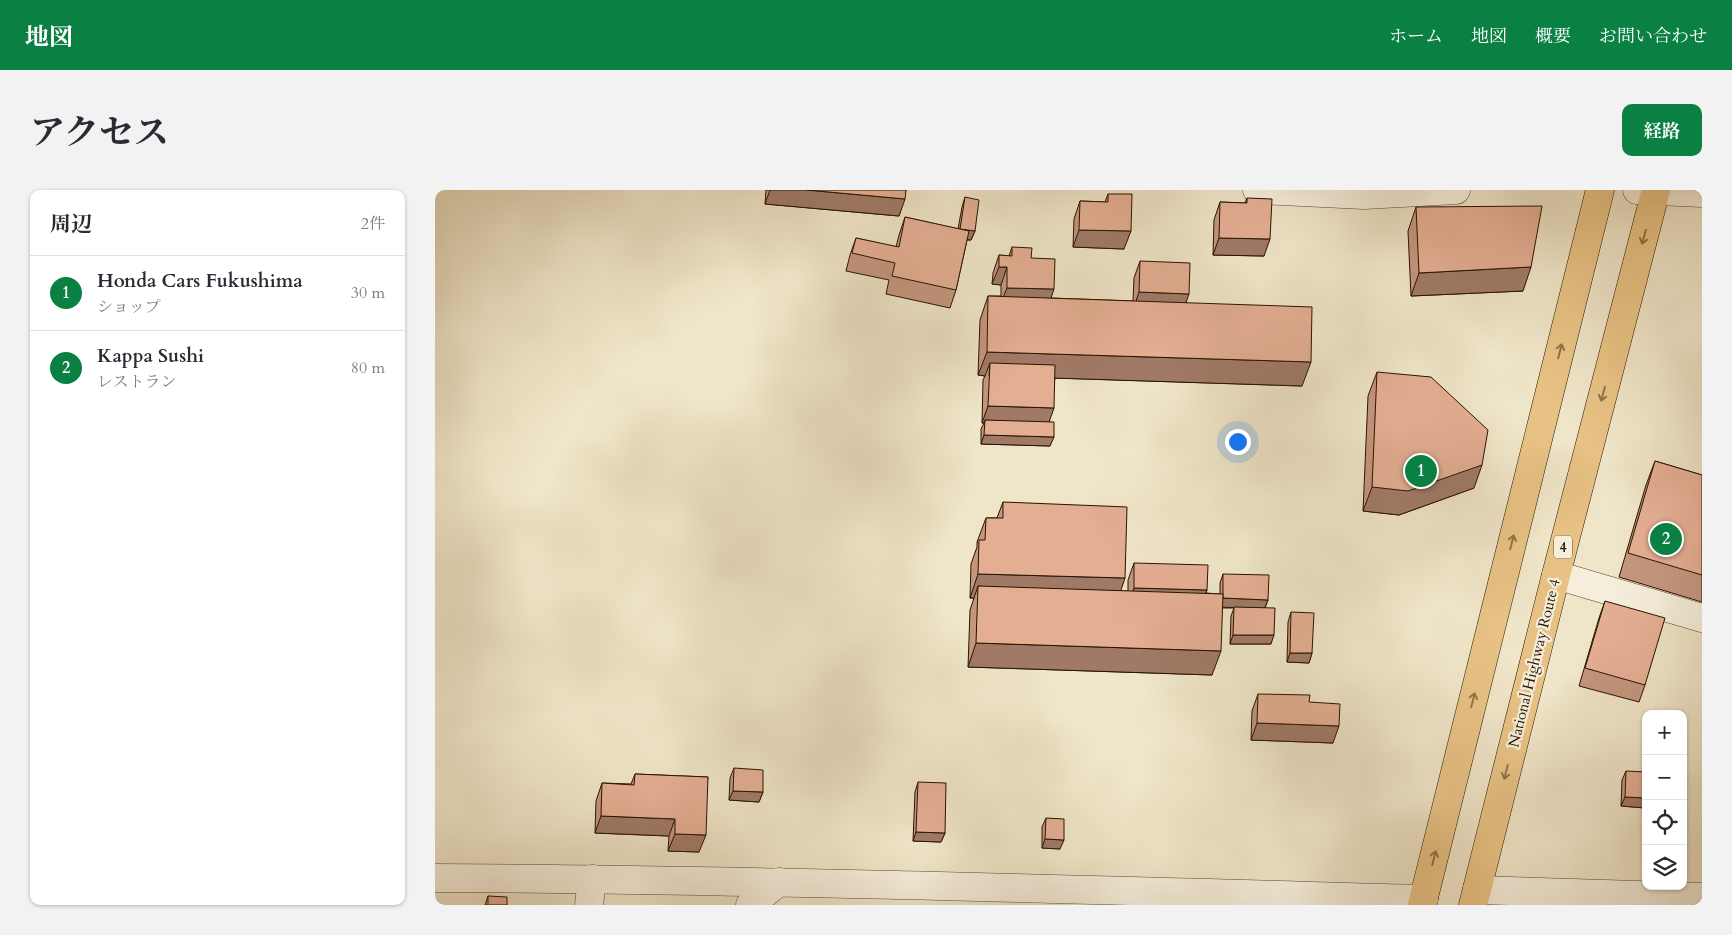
<!DOCTYPE html>
<html lang="ja">
<meta charset="utf-8">
<style>
body{margin:0;font-family:Cardo,"Noto Serif JP",serif;background:#f2f2f3;color:#2b2b33}
.controls{position:absolute;right:15px;bottom:15px;display:grid;overflow:hidden;border-radius:10px;box-shadow:0 1px 4px #0004}
.controls button{width:45px;height:45px;display:grid;place-items:center;padding:0;border:0;border-bottom:1px solid #e1e1e2;background:#fff;color:#2b2b33;font:25px sans-serif}
.you{position:absolute;left:802px;top:251px;width:18px;height:18px;margin:-12px;border:4px solid #fff;border-radius:50%;background:#1a73e8;box-shadow:0 0 0 8px #1a73e833}
.badge{display:grid;place-items:center;width:32px;height:32px;border-radius:50%;background:#0b8043;color:#fff;font-size:16px;font-weight:700}
.pin{position:absolute;translate:-50% -50%;border:2px solid #fff;box-shadow:0 1px 5px #0006}
.list{margin:0;padding:0;list-style:none}
h2{display:flex;justify-content:space-between;align-items:center;height:65px;margin:0;padding:0 20px;font-size:21px}
h2 small{font-size:16px;font-weight:400;color:#7c7c81}
.list li{display:grid;grid-template-columns:32px 1fr auto;gap:15px;align-items:center;box-sizing:border-box;height:75px;padding:0 20px;border-top:1px solid #e1e1e2}
.list b{display:block;font-size:19px;white-space:nowrap}
.list p{margin:0;font-size:16px;white-space:nowrap;color:#7c7c81}
.list em{font-size:16px;font-style:normal;color:#7c7c81}
.icon{flex:none;width:28px;height:28px;fill:none;stroke:currentColor;stroke-width:2;stroke-linecap:round;stroke-linejoin:round}
.map{position:relative;flex:none;width:1267px;height:715px;overflow:hidden;border-radius:10px}
header{display:flex;align-items:center;gap:30px;box-sizing:border-box;height:70px;padding:0 25px;background:#0b8043;color:#fff}
header strong{font-size:24px}
nav{display:flex;gap:28px;margin-inline-start:auto;font-size:18px}
.intro{display:flex;align-items:center;justify-content:space-between;box-sizing:border-box;height:120px;padding:0 30px}
h1{margin:0;font-size:35px}
.button{padding:12px 22px;border-radius:10px;background:#0b8043;color:#fff;font-size:18px;font-weight:700}
main{display:flex;gap:30px;padding:0 30px}
aside{flex:1;background:#fff;border-radius:10px;box-shadow:0 1px 4px #0004}
.map>svg:first-child{display:block}
</style>
<header>
<strong>地図</strong>
<nav><a>ホーム</a><a>地図</a><a>概要</a><a>お問い合わせ</a></nav>
</header>
<div class="intro"><h1>アクセス</h1><a class="button">経路</a></div>
<main>
<aside>
<h2>周辺<small>2件</small></h2>
<ul class="list">
<li><span class="badge">1</span><div><b>Honda Cars Fukushima</b><p>ショップ</p></div><em>30 m</em></li>
<li><span class="badge">2</span><div><b>Kappa Sushi</b><p>レストラン</p></div><em>80 m</em></li>
</ul>
</aside>
<div class="map">
<svg width="1267" height="715" viewBox="0 0 1267 715">
<rect width="100%" height="100%" fill="#efe5c8"/>
<filter id="stains"><feTurbulence type="fractalNoise" baseFrequency=".004" numOctaves="4"/><feColorMatrix values="0 0 0 0 .2 0 0 0 0 .09 0 0 0 0 .02 0 0 0 .5 -.17"/></filter>
<radialGradient id="worn" r=".72"><stop offset=".6" stop-color="#630" stop-opacity="0"/><stop offset="1" stop-color="#630" stop-opacity=".3"/></radialGradient>
<g fill="none" stroke-linecap="round" stroke-linejoin="round">
<g stroke="#5a4832" stroke-width="29">
<g id="minor">
<polyline points="822,0 929,5 1021,0"/>
<polyline points="1202,0 1267,3"/>
<polyline points="1121,385 1267,428"/>
<path d="M 0,688 C 330,690 659,700 989,709"/>
<polyline points="1042,700 1267,707"/>
<polyline points="154,715 157,689"/>
<polyline points="315,715 344,692"/>
</g>
</g>
<g stroke="#281300" stroke-width="29">
<g id="highway">
<polyline points="987,715 1165,0"/>
<polyline points="1038,715 1121,385 1221,0"/>
</g>
</g>
<use href="#minor" stroke="#f5eedb" stroke-width="28"/>
<use href="#highway" stroke="#e8c284" stroke-width="28"/>
</g>
<g fill="#c4967e" stroke="#281300">
<polygon points="331,0 471,0 464,26 330,14"/>
<polygon points="673,4 689,59 638,57 639,29 645,11 670,12"/>
<polygon points="530,7 540,41 536,50 532,50 521,100 515,118 451,104 454,90 411,81 415,65 421,48 461,57 464,45 470,27 523,39 527,17"/>
<polygon points="812,8 829,66 778,65 779,30 785,12 810,13"/>
<polygon points="981,17 1088,101 976,106 973,41"/>
<polygon points="577,57 596,68 616,108 698,111 699,88 705,71 751,112 867,196 620,188 614,232 615,256 546,254 546,239 549,233 547,233 548,190 550,186 543,185 545,130 553,106 566,106 566,95 557,94 558,83 564,65 574,66"/>
<polygon points="942,182 1039,298 964,325 928,321 933,206"/>
<polygon points="1220,271 1267,285 1267,412 1184,387 1211,295"/>
<polygon points="568,312 686,401 693,401 693,390 699,373 772,400 771,403 785,404 785,393 788,384 833,410 830,418 836,454 795,454 796,426 799,418 787,418 777,485 533,477 535,420 539,408 535,408 536,374 542,357 542,352 551,328 562,328"/>
<polygon points="1170,411 1210,495 1204,512 1144,496 1164,428"/>
<polygon points="856,422 877,463 874,473 852,472 853,432"/>
<polygon points="823,504 898,553 816,550 817,521"/>
<polygon points="299,578 328,602 324,612 294,610 295,588"/>
<polygon points="1191,581 1210,618 1186,616 1187,590"/>
<polygon points="200,584 273,587 264,662 233,661 234,646 160,643 161,611 167,593 196,594"/>
<polygon points="483,592 510,643 506,652 478,651 480,602"/>
<polygon points="611,628 625,659 607,658 607,637"/>
<polygon points="53,706 72,715 50,715"/>
</g>
<g fill="#a07a67" stroke="#281300">
<polygon points="335,0 372,0 470,9 464,26 330,14"/>
<polygon points="525,39 540,41 536,50 522,49"/>
<polygon points="644,40 696,41 689,59 638,57"/>
<polygon points="784,48 835,49 829,66 778,65"/>
<polygon points="564,77 572,77 566,95 557,94"/>
<polygon points="1096,77 1088,101 976,106 984,83"/>
<polygon points="572,98 619,99 613,117 565,115"/>
<polygon points="704,102 754,104 748,121 698,120"/>
<polygon points="552,162 876,172 867,196 554,186 555,173 550,186 543,185"/>
<polygon points="553,216 619,218 613,235 550,230 549,233 547,233"/>
<polygon points="549,245 619,247 615,256 546,254"/>
<polygon points="1047,275 1039,298 964,325 928,321 937,297"/>
<polygon points="543,384 690,388 682,412 543,396 539,408 535,408"/>
<polygon points="699,398 772,400 766,417 693,416"/>
<polygon points="788,408 833,410 829,419 784,417"/>
<polygon points="798,445 839,445 836,454 795,454"/>
<polygon points="541,453 786,461 777,485 533,477"/>
<polygon points="855,463 877,463 874,473 852,472"/>
<polygon points="822,533 904,536 898,553 816,550"/>
<polygon points="298,601 328,602 324,612 294,610"/>
<polygon points="1190,607 1211,608 1210,618 1186,616"/>
<polygon points="166,626 240,629 234,646 160,643"/>
<polygon points="481,642 510,643 506,652 478,651"/>
<polygon points="240,644 271,645 264,662 233,661"/>
<polygon points="610,649 629,650 625,659 607,658"/>
</g>
<g fill="#e4ae93" stroke="#281300">
<polygon points="372,0 471,0 470,9"/>
<polygon points="673,4 697,4 696,41 644,40 645,11 673,12"/>
<polygon points="530,7 544,10 540,41 525,39"/>
<polygon points="812,8 837,9 835,49 784,48 785,12 812,13"/>
<polygon points="1107,16 1096,77 984,83 981,17"/>
<polygon points="470,27 534,41 521,100 457,86 460,73 417,63 421,48 464,57"/>
<polygon points="577,57 597,58 596,68 620,69 619,99 572,98 572,77 564,77 564,65 577,66"/>
<polygon points="705,71 755,73 754,104 704,102"/>
<polygon points="553,106 877,117 876,172 552,162"/>
<polygon points="555,173 620,175 619,218 553,216"/>
<polygon points="942,182 996,187 1053,240 1047,275 973,301 937,297"/>
<polygon points="550,230 619,232 619,247 549,245"/>
<polygon points="1220,271 1267,285 1267,385 1193,363"/>
<polygon points="568,312 692,317 690,388 543,384 544,350 550,350 551,328 568,328"/>
<polygon points="699,373 773,375 772,400 699,398"/>
<polygon points="788,384 834,385 833,410 788,408"/>
<polygon points="543,396 788,404 786,461 541,453"/>
<polygon points="1170,411 1230,428 1210,495 1150,478"/>
<polygon points="799,417 840,418 839,445 798,445"/>
<polygon points="856,422 879,423 877,463 855,463"/>
<polygon points="823,504 875,505 874,512 905,514 904,536 822,533"/>
<polygon points="299,578 328,580 328,602 298,601"/>
<polygon points="1191,581 1211,582 1211,608 1190,607"/>
<polygon points="200,584 273,587 271,645 240,644 240,629 166,626 167,593 199,595"/>
<polygon points="483,592 511,593 510,643 481,642"/>
<polygon points="611,628 629,629 629,650 610,649"/>
<polygon points="53,706 72,707 72,715 53,715"/>
</g>
<defs><path id="oneway-shaft" d="M-6 0H5M1.5-3L5.5 0L1.5 3" fill="none" stroke-width="1.6" stroke-linecap="round" stroke-linejoin="round" transform="scale(1.25)"/></defs>
<g stroke="#927349">
<use href="#oneway-shaft" transform="translate(1209 47) rotate(105)"/>
<use href="#oneway-shaft" transform="translate(1125 161) rotate(-76)"/>
<use href="#oneway-shaft" transform="translate(1168 204) rotate(105)"/>
<use href="#oneway-shaft" transform="translate(1077 352) rotate(-76)"/>
<use href="#oneway-shaft" transform="translate(1038 510) rotate(-76)"/>
<use href="#oneway-shaft" transform="translate(1071 582) rotate(104)"/>
<use href="#oneway-shaft" transform="translate(999 668) rotate(-76)"/>
</g>
<g text-anchor="middle" dominant-baseline="central" stroke-width="4.5" stroke-linejoin="round" paint-order="stroke">
<rect fill="#f5eedb" stroke="#665542" stroke-width="1" x="1119" y="345.5" width="18" height="23" rx="4"/>
<g font-size="14" font-weight="bold" fill="#281300">
<text x="1128" y="357">4</text>
</g>
<g font-size="15" fill="#281300" stroke="#f5eedb">
<text transform="translate(1099 473) rotate(-76)">National Highway Route 4</text>
</g>
</g>
<rect width="100%" height="100%" filter="url(#stains)"/>
<rect width="100%" height="100%" fill="url(#worn)"/>
</svg>
<div class="controls">
<button>+</button>
<button>−</button>
<button><svg class="icon" aria-label="locate" viewBox="0 0 24 24"><circle cx="12" cy="12" r="6"/><path d="M12 2v4M12 18v4M2 12h4M18 12h4"/></svg></button>
<button><svg class="icon" aria-label="layers" viewBox="0 0 24 24"><path d="M12 4l9 5-9 5-9-5zM3 14l9 5 9-5"/></svg></button>
</div>
<div class="you"></div>
<div class="pin badge" style="left:986px;top:281px">1</div>
<div class="pin badge" style="left:1231px;top:349px">2</div>
</div>
</main>
